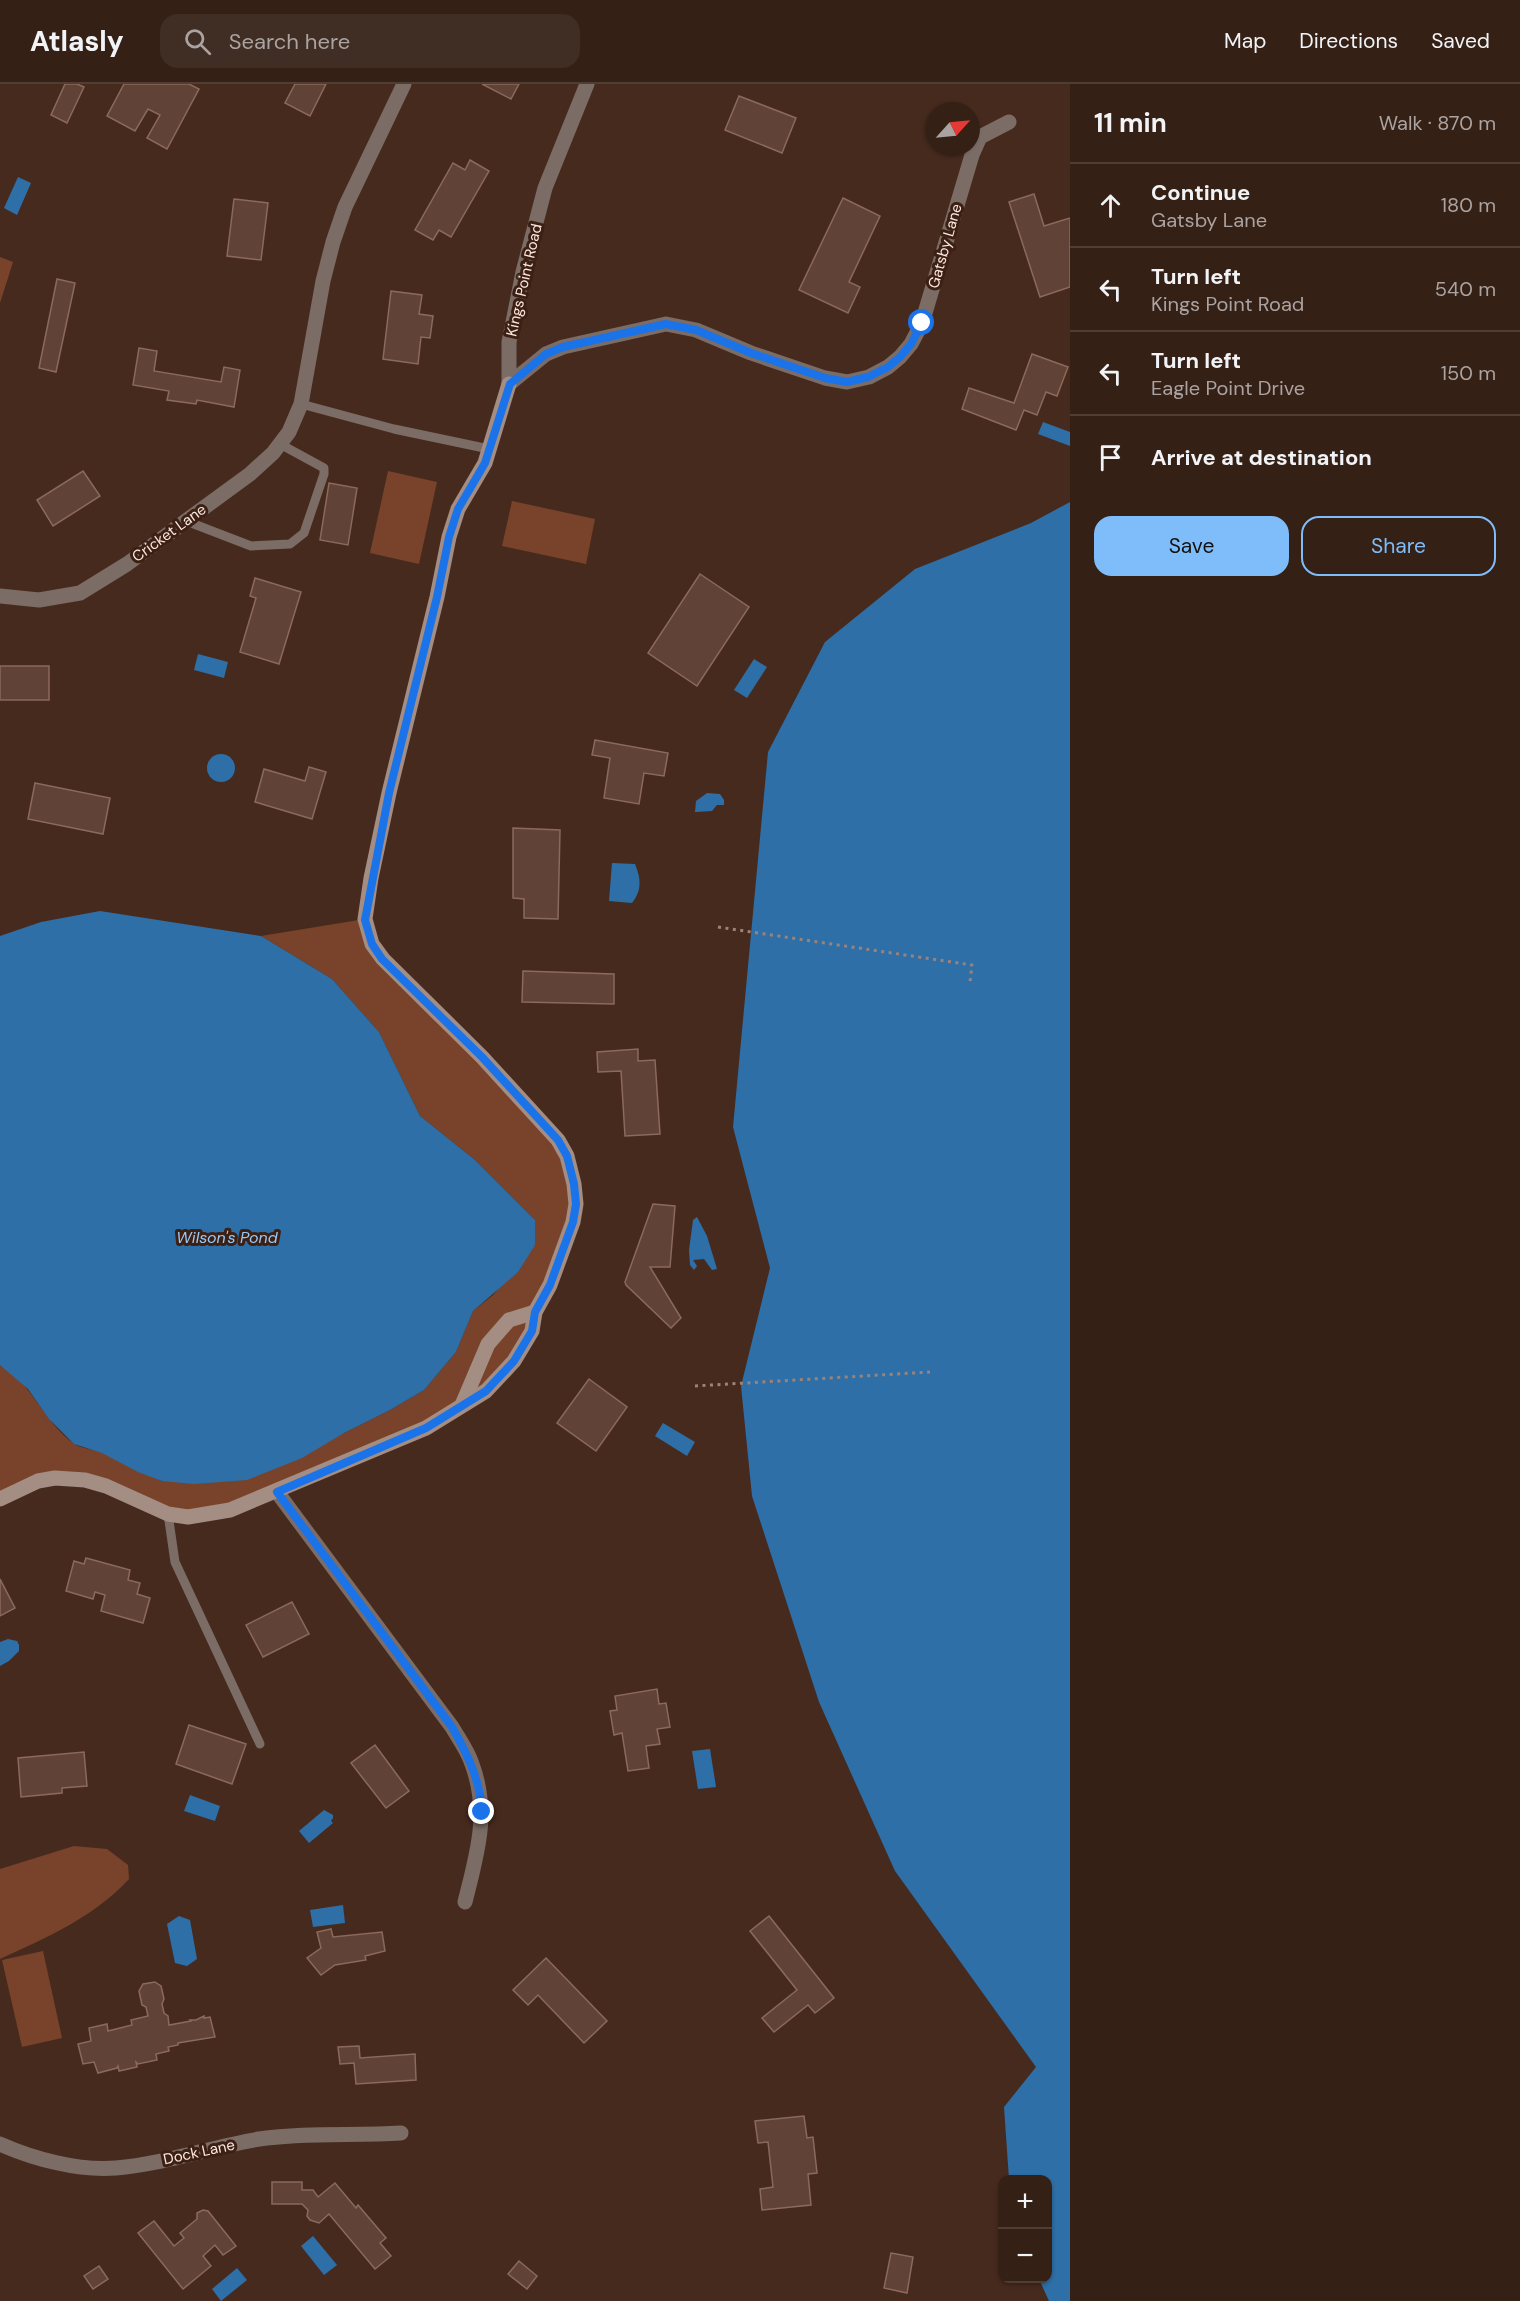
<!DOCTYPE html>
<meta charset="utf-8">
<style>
body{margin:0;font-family:"DM Sans",sans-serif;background:#402d23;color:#f1f3f6}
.controls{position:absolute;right:18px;bottom:18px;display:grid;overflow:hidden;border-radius:12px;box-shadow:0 2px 4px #0004}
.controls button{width:54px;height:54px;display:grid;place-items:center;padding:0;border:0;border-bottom:2px solid #4f3e35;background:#352016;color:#f1f3f6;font:30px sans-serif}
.compass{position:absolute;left:926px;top:18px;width:54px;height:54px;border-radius:50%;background:#352016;box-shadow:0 2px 4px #0004;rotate:63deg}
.stop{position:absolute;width:18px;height:18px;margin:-14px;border:4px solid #1a73e8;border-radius:50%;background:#fff}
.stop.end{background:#1a73e8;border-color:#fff;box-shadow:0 2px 6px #0008}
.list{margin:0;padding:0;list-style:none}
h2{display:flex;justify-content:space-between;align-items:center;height:78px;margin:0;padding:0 24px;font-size:26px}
h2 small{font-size:20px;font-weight:400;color:#aaa3a1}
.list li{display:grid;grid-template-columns:39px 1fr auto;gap:18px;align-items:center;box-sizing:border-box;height:84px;padding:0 24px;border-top:2px solid #4f3e35}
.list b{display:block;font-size:22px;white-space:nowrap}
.list p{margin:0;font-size:20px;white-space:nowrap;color:#aaa3a1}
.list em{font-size:20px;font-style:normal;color:#aaa3a1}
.actions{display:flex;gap:12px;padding:18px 24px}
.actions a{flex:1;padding:14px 0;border:2px solid #7ebdf9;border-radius:18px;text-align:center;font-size:21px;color:#7ebdf9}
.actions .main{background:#7ebdf9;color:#111}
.icon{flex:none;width:33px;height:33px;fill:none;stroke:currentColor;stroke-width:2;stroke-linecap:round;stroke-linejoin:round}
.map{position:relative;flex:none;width:1070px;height:2217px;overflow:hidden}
header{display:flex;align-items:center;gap:36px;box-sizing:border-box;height:84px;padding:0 30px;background:#352016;border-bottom:2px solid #4f3e35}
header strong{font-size:28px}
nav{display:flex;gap:33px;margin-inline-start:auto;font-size:21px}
.search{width:420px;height:54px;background:#402d23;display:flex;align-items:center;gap:15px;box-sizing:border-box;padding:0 21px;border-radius:18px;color:#aaa3a1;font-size:22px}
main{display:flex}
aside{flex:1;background:#352016}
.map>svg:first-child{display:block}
</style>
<header>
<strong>Atlasly</strong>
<div class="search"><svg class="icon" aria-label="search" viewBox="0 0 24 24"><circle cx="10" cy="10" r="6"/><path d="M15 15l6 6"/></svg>Search here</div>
<nav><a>Map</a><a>Directions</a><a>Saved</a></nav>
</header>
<main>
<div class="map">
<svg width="1070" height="2217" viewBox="0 0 1070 2217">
<rect width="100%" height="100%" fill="#472a1e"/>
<g fill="#79432b">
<polygon points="0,173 13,178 0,219"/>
<polygon points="388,387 437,398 419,480 370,469"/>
<polygon points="512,417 595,435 586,480 502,462"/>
<path d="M 365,835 L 372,860 L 558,1056 L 576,1120 L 514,1277 L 462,1321 L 277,1408 L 188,1433 L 106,1402 L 55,1394 L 0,1415 L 0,1281 C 32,1299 44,1338 73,1359 C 81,1365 94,1365 103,1369 C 123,1378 142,1389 162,1397 L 344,1349 L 390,1326 L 424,1306 L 456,1268 L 473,1227 L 493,1211 L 535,1161 L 535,1136 L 475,1076 L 420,1032 L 379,948 L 332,895 L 261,852 Z"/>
<path d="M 74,1762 L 107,1765 L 128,1781 L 129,1795 C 94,1833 46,1854 0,1875 L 0,1785 Z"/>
<polygon points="43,1867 62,1954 22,1963 2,1876"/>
</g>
<g fill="#2e6fa7">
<polygon points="18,93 31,99 17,131 4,124"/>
<polygon points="1043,338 1070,348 1070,362 1038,350"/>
<polygon points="1070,418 1070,2217 1049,2217 1039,2195 1048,2194 1048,2096 1009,2095 1004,2023 1036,1983 895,1787 819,1618 752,1412 741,1302 770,1184 733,1043 768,668 825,558 915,485 1031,439"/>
<polygon points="198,570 228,578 224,594 194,586"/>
<polygon points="754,575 767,583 747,614 734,606"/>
<circle cx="221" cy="684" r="14"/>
<polygon points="707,709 720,710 724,716 724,721 717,721 712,727 695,728 696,717"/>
<path d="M 612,779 L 635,780 C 641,795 642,806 632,819 L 609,817 Z"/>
<polygon points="100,827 261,852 332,895 379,948 420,1032 475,1076 535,1136 535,1161 518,1188 473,1227 456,1268 424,1306 390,1326 344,1349 302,1374 247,1396 194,1400 162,1397 138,1388 102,1369 74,1360 49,1335 28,1305 0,1281 0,852 41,838"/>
<polygon points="697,1133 707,1152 717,1185 712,1186 704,1175 693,1176 697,1182 694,1186 690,1181 689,1166 693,1136"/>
<polygon points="663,1339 695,1358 687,1372 655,1352"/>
<polygon points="8,1555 17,1557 19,1561 19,1567 9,1577 0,1582 0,1558"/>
<polygon points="710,1665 716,1703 698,1705 692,1667"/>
<polygon points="190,1711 220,1722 215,1737 184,1727"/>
<polygon points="324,1726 333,1731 333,1734 331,1737 333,1739 309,1759 299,1747"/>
<polygon points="343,1821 345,1839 313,1843 310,1826"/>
<polygon points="179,1832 190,1836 197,1875 187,1882 175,1879 167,1840"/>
<polygon points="313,2152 337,2181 324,2191 301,2162"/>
<polygon points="237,2184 247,2196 221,2217 212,2205"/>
</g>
<g fill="#614236" stroke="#8b6a5c" stroke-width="1.5">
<polygon points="65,0 77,0 84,3 67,39 51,31"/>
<polygon points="124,0 189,0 199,5 167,65 147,54 160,31 148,25 135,47 107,32"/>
<polygon points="295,0 326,0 310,32 285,19"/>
<polygon points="482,0 519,0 511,15"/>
<polygon points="739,12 796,34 782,69 725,46"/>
<polygon points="470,76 489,87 451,153 439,146 433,156 415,146 453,79 465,86"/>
<polygon points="1034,110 1044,142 1070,134 1070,203 1040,213 1009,118"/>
<polygon points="843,114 880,132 849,198 860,203 848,229 799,206"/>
<polygon points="234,115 268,119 261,176 227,172"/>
<polygon points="57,195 75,199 56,288 39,284"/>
<polygon points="391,207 422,211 419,230 433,232 430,254 421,253 418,280 383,275"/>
<polygon points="139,264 157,267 154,287 221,298 224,283 240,286 234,323 197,316 196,320 167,316 169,307 133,301"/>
<polygon points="1032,270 1068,283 1057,312 1046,308 1037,331 1024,326 1016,346 962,325 969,304 1014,319"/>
<polygon points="83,387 100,412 53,442 37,416"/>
<polygon points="329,399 357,404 348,461 320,456"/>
<polygon points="700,490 749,523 697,602 648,569"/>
<polygon points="255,494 301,508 279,580 240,568 256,514 250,512"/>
<rect x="0" y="582" width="49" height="34"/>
<polygon points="595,656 668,669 664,692 644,689 639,720 604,714 610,674 592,671"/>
<polygon points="309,683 326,688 312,735 255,718 264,685 305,697"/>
<polygon points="35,699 110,714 103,750 28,735"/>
<polygon points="513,744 560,746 558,835 524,834 524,815 513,814"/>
<polygon points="523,887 614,890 614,920 522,918"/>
<polygon points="638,965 638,977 655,976 660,1050 625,1052 621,987 598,988 597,968"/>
<polygon points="653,1120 675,1122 670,1183 650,1183 681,1234 671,1244 626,1201 625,1198"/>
<polygon points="589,1295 627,1323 596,1367 557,1339"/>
<polygon points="86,1474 130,1486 128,1496 140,1499 137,1510 150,1514 143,1539 101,1527 105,1511 95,1508 93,1515 66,1507 74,1477 84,1480"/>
<polygon points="0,1495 15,1524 0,1532"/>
<polygon points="292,1518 309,1550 263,1573 246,1541"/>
<polygon points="657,1605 659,1620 666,1619 670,1643 657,1645 660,1660 646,1662 649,1684 628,1687 622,1649 614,1651 610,1627 617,1626 615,1612"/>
<polygon points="189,1641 246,1660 232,1700 176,1680"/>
<polygon points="375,1661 409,1707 386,1724 351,1679"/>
<polygon points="84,1668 87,1702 62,1704 62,1709 21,1713 18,1674"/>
<polygon points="769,1832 834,1914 815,1929 808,1921 774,1948 762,1934 797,1906 750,1847"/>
<polygon points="331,1845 333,1853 382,1848 385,1867 365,1872 366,1876 335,1881 321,1891 307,1874 321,1864 317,1848"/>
<polygon points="546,1874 607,1937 584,1959 538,1911 528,1921 513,1906"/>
<polygon points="155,1898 161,1902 164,1915 162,1920 164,1929 168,1932 169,1941 191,1937 190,1936 196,1936 204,1932 204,1934 210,1933 215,1953 178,1959 178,1961 168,1963 169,1967 156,1970 157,1976 138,1980 136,1978 137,1983 119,1987 118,1982 117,1984 98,1989 94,1978 83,1980 78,1960 91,1957 89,1944 107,1940 108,1947 132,1941 131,1936 148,1932 146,1923 142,1921 139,1907 143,1900"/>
<polygon points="359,1962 360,1974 415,1970 416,1996 356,2000 354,1979 340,1980 338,1963"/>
<polygon points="804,2032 807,2054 813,2053 817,2089 808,2090 811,2121 762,2126 760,2105 773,2103 768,2058 758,2059 755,2037"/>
<polygon points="272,2098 302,2098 302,2106 313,2106 318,2113 335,2099 356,2124 358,2121 386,2154 380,2159 391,2172 375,2185 329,2130 319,2139 310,2136 307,2132 308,2126 302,2120 272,2120"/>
<polygon points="203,2126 208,2127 236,2162 223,2171 215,2161 203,2172 211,2182 183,2205 138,2149 154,2137 174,2162 184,2154 180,2149 197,2135 197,2129"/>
<polygon points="891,2169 913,2173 907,2209 884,2204"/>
<polygon points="519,2177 537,2192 527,2205 508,2190"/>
<polygon points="99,2182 108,2195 93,2205 84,2192"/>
</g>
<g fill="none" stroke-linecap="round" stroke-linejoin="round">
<g stroke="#9b8379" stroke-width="3" stroke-dasharray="3 4.5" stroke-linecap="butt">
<polyline points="718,843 972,881 970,898"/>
<polyline points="695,1302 930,1288"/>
</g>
<g stroke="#7b6c66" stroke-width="9">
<polyline points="301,320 394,345 489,365"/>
<polyline points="186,437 251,462 290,460 304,449 324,390 324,384 280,360"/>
<polyline points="168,1430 175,1478 260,1660"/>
</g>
<g stroke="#7b6c66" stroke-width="15">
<polyline points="509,300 546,270 563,263 666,240 696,246 751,269 825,294 847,298 869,293 888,283 900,273 911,260 922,239 972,71 980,53 1009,38"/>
<polyline points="509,300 509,258 523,188 545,104 587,0"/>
<polyline points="0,512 39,516 80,509 127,480 250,390 273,369 289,348 301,320 323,197 333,158 345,123 404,0"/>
<path d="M 277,1408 L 452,1643 C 459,1655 468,1667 472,1680 C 490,1729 477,1770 465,1818"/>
<path d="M 0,2060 C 34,2075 78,2087 116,2084 C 164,2080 211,2063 259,2055 C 306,2048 354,2052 401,2049"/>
</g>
<g stroke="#a48d83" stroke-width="15">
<polyline points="462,1321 488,1260 509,1236 535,1228"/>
<polyline points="0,1415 38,1397 55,1394 85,1396 106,1402 168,1430 188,1433 230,1426 426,1344 486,1307 514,1277 532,1247 535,1228 550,1201 573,1138 576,1120 574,1100 567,1072 558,1056 482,973 383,875 372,860 365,835 371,794 389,709 437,513 449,453 458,425 485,379 509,300"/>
</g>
</g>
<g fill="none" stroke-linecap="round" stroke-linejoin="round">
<path stroke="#1a73e8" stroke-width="8" d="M 482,1728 C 480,1696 468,1671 452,1643 L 277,1408 L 426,1344 L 486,1307 L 514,1277 L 532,1247 L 535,1228 L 550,1201 L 573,1138 L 576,1120 L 574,1100 L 567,1072 L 558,1056 L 482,973 L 382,875 L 372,860 L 365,836 L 389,709 L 437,513 L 449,453 L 458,425 L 485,379 L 510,300 L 546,270 L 563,263 L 666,240 L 696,246 L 751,269 L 825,294 L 847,298 L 868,293 L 888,283 L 900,273 L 911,260 L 922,239"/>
</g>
<g text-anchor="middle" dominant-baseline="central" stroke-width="6" stroke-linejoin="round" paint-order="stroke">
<g font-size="15" fill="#fbe8e0" stroke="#3c2014">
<text transform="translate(945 162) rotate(-74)">Gatsby Lane</text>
<text transform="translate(524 196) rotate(-77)">Kings Point Road</text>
<text transform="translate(169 449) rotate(-36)">Cricket Lane</text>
<text transform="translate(199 2068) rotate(-12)">Dock Lane</text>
</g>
<g font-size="16" font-style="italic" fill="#98c9f8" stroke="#3c2014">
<text x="227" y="1153">Wilson's Pond</text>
</g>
</g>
</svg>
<div class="controls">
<button>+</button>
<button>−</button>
</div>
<svg class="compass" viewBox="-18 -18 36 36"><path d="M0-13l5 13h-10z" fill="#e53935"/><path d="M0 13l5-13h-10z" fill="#aaa3a1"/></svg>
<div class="stop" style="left:922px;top:239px"></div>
<div class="stop end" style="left:482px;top:1728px"></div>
</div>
<aside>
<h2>11 min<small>Walk · 870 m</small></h2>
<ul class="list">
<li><svg class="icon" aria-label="ahead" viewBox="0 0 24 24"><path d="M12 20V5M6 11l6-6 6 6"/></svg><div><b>Continue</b><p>Gatsby Lane</p></div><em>180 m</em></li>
<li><svg class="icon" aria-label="left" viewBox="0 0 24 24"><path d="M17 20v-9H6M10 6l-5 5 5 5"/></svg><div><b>Turn left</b><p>Kings Point Road</p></div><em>540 m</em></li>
<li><svg class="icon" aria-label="left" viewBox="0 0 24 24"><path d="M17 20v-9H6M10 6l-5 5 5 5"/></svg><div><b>Turn left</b><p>Eagle Point Drive</p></div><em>150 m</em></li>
<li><svg class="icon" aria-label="arrive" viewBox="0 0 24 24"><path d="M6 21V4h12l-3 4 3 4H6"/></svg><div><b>Arrive at destination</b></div></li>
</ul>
<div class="actions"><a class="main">Save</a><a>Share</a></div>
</aside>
</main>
